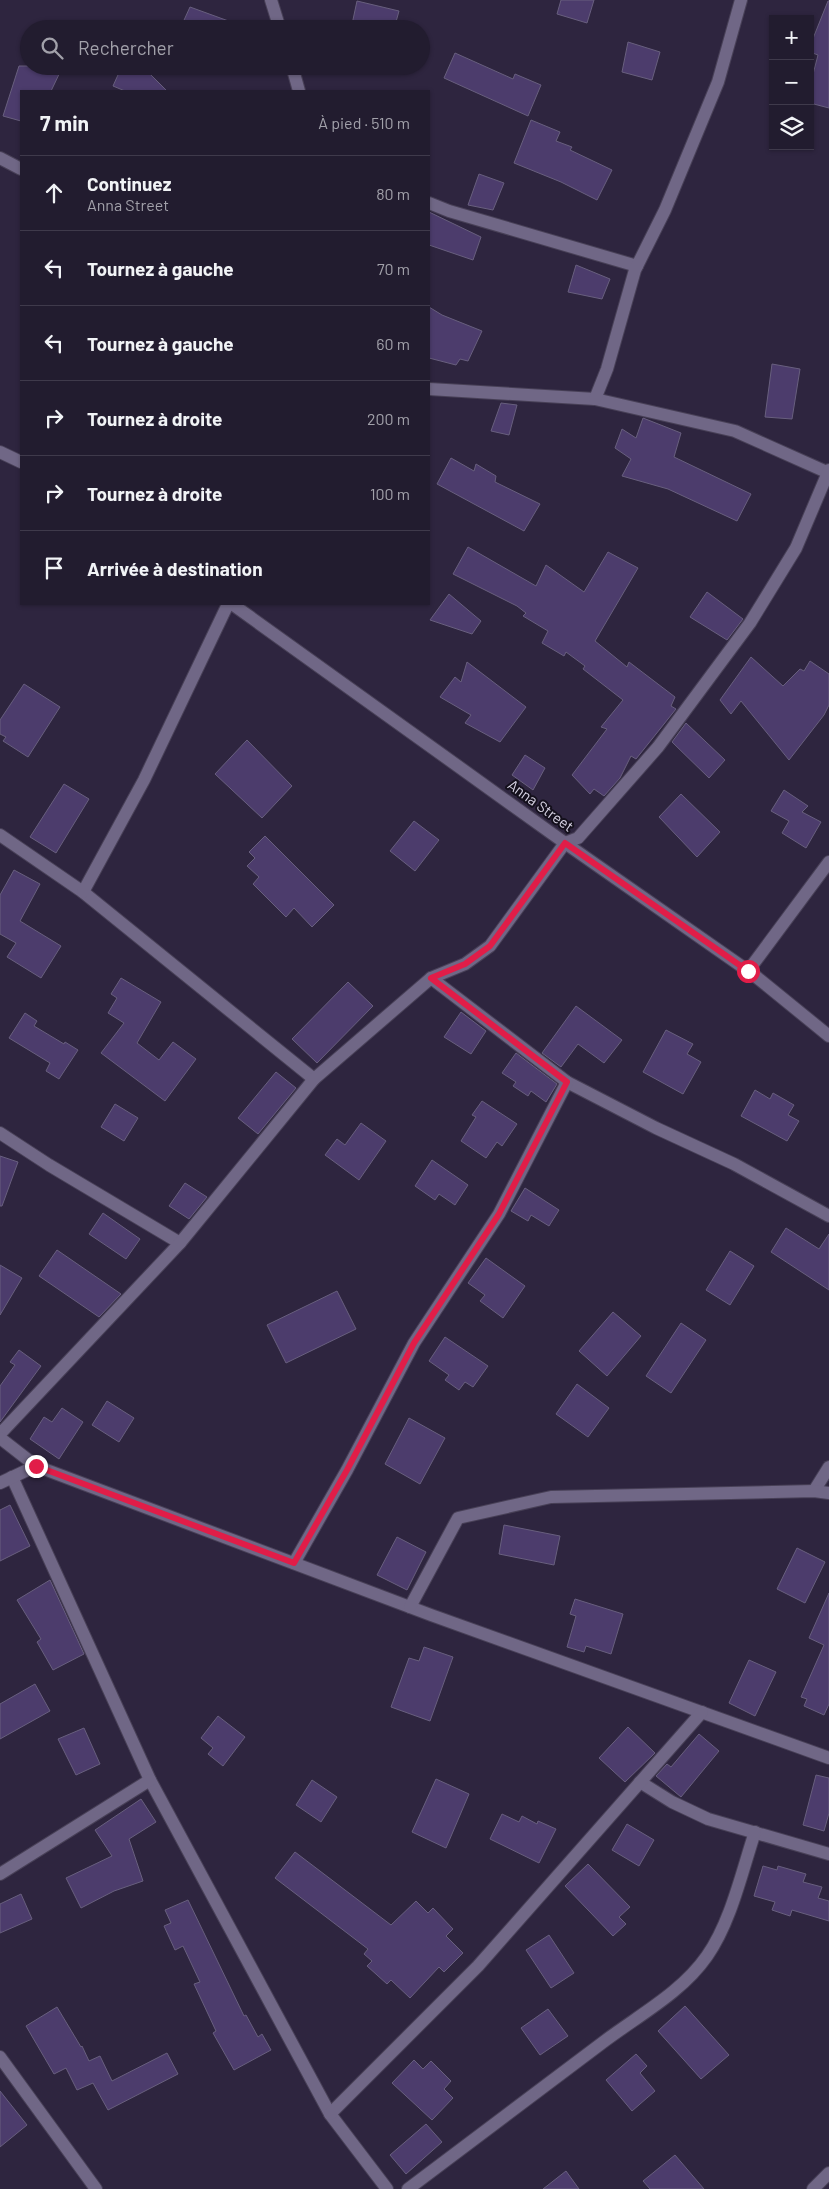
<!DOCTYPE html>
<html lang="fr">
<meta charset="utf-8">
<style>
body{margin:0;font-family:Barlow,sans-serif;background:#2a2537;color:#f1f3f6}
.controls{position:absolute;right:15px;top:15px;display:grid;overflow:hidden;border-radius:0px;box-shadow:0 1px 4px #0004}
.controls button{width:45px;height:45px;display:grid;place-items:center;padding:0;border:0;border-bottom:1px solid #3f3a4b;background:#221c2f;color:#f1f3f6;font:25px sans-serif}
.stop{position:absolute;width:15px;height:15px;margin:-11px;border:4px solid #e11d48;border-radius:50%;background:#fff}
.stop.end{background:#e11d48;border-color:#fff;box-shadow:0 1px 5px #0008}
.list{margin:0;padding:0;list-style:none}
h2{display:flex;justify-content:space-between;align-items:center;height:65px;margin:0;padding:0 20px;font-size:21px}
h2 small{font-size:16px;font-weight:400;color:#a2a1aa}
.list li{display:grid;grid-template-columns:32px 1fr auto;gap:15px;align-items:center;box-sizing:border-box;height:75px;padding:0 20px;border-top:1px solid #3f3a4b}
.list b{display:block;font-size:19px;white-space:nowrap}
.list p{margin:0;font-size:16px;white-space:nowrap;color:#a2a1aa}
.list em{font-size:16px;font-style:normal;color:#a2a1aa}
.icon{flex:none;width:28px;height:28px;fill:none;stroke:currentColor;stroke-width:2;stroke-linecap:round;stroke-linejoin:round}
.map{position:relative;flex:none;width:829px;height:2189px;overflow:hidden}
.search{position:absolute;background:#221c2f;box-shadow:0 1px 4px #0004;left:20px;top:20px;width:410px;height:55px;display:flex;align-items:center;gap:12px;box-sizing:border-box;padding:0 18px;border-radius:28px;color:#a2a1aa;font-size:19px}
.panel{position:absolute;background:#221c2f;box-shadow:0 1px 4px #0004;left:20px;top:90px;width:410px;height:515px;border-radius:0px}
.map>svg:first-child{display:block}
</style>
<div class="map">
<svg width="829" height="2189" viewBox="0 0 829 2189">
<rect width="100%" height="100%" fill="#2e253f"/>
<g fill="#4c3c6c" stroke="#685f7e">
<polygon points="561,0 594,0 587,23 557,14"/>
<polygon points="357,1 399,11 394,29 351,29"/>
<polygon points="828,1 829,1 829,108 810,103 810,86 818,55 810,52 810,46"/>
<polygon points="190,7 245,27 244,29 180,29"/>
<polygon points="628,42 660,52 652,80 622,72"/>
<polygon points="455,53 513,79 515,74 541,85 528,116 444,78"/>
<polygon points="19,66 63,66 51,91 21,91 21,121 3,116"/>
<polygon points="122,66 130,66 148,72 167,91 125,91 113,86"/>
<polygon points="531,120 560,132 556,141 572,147 570,150 612,170 597,200 561,182 514,163"/>
<polygon points="479,174 504,183 493,210 468,205"/>
<polygon points="429,212 481,237 473,260 429,245"/>
<polygon points="576,265 610,279 602,299 568,292"/>
<polygon points="429,307 442,315 482,331 468,361 460,359 456,365 429,358"/>
<polygon points="772,364 800,369 792,419 765,417"/>
<polygon points="501,403 517,405 509,435 491,431"/>
<polygon points="643,418 681,433 674,457 751,494 737,521 668,489 622,476 631,459 615,448 622,429 636,438"/>
<polygon points="451,458 474,471 476,464 496,476 495,482 540,504 524,531 437,484"/>
<polygon points="468,547 536,586 546,565 584,592 608,552 638,568 595,641 627,667 629,662 675,697 671,706 676,709 636,759 631,756 620,778 604,796 594,789 590,794 572,775 607,729 601,727 623,700 583,669 585,666 566,652 564,656 542,643 548,631 523,616 526,613 517,606 453,574"/>
<polygon points="707,592 743,619 727,640 690,617"/>
<polygon points="449,594 481,621 472,634 430,620"/>
<polygon points="751,657 783,686 800,669 804,671 810,661 829,674 829,705 824,715 789,760 741,701 731,714 720,700"/>
<polygon points="467,662 526,707 500,742 465,723 471,715 440,697 455,677 461,682"/>
<polygon points="24,684 60,707 28,757 3,741 6,737 0,734 0,720"/>
<polygon points="686,723 725,760 709,778 672,742"/>
<polygon points="247,740 292,786 262,818 215,774"/>
<polygon points="525,755 545,768 533,790 512,775"/>
<polygon points="64,784 89,799 56,853 30,837"/>
<polygon points="784,790 808,806 802,812 821,822 806,848 782,833 789,821 771,811"/>
<polygon points="681,794 720,832 697,857 659,817"/>
<polygon points="414,821 439,840 415,871 390,851"/>
<polygon points="265,836 334,905 312,927 294,908 286,917 253,884 259,877 247,866 255,858 249,852"/>
<polygon points="14,870 40,884 20,921 61,946 41,978 7,957 16,943 0,934 0,895"/>
<polygon points="121,978 161,1002 137,1043 159,1060 173,1042 196,1059 165,1101 101,1053 124,1023 108,1013 117,998 111,994"/>
<polygon points="348,982 373,1006 317,1063 292,1039"/>
<polygon points="576,1006 622,1040 604,1063 578,1044 561,1067 542,1053"/>
<polygon points="461,1012 486,1031 471,1054 444,1037"/>
<polygon points="25,1013 37,1021 34,1026 64,1044 65,1042 78,1050 59,1079 46,1071 50,1063 9,1038"/>
<polygon points="666,1030 693,1044 687,1054 701,1062 683,1094 643,1072"/>
<polygon points="516,1053 557,1084 546,1102 531,1091 528,1096 513,1086 516,1082 502,1073"/>
<polygon points="276,1072 296,1088 258,1134 238,1118"/>
<polygon points="755,1090 770,1099 773,1093 794,1105 788,1115 799,1121 787,1141 741,1116"/>
<polygon points="482,1101 517,1124 502,1146 497,1142 486,1158 461,1141 476,1117 472,1115"/>
<polygon points="115,1104 138,1118 124,1141 101,1127"/>
<polygon points="361,1123 386,1141 359,1180 325,1155 337,1139 345,1145"/>
<polygon points="0,1156 18,1162 2,1206 0,1206"/>
<polygon points="432,1160 468,1185 455,1205 439,1194 435,1200 415,1186"/>
<polygon points="185,1183 207,1197 189,1219 169,1206"/>
<polygon points="525,1188 559,1210 549,1226 531,1215 528,1221 511,1211"/>
<polygon points="103,1213 140,1239 126,1259 89,1234"/>
<polygon points="786,1228 819,1249 829,1234 829,1290 771,1252"/>
<polygon points="57,1250 121,1294 99,1317 39,1276"/>
<polygon points="730,1251 754,1266 730,1305 706,1290"/>
<polygon points="486,1258 525,1286 503,1318 480,1301 485,1295 468,1283"/>
<polygon points="0,1265 22,1278 0,1315"/>
<polygon points="337,1291 356,1329 286,1363 267,1325"/>
<polygon points="613,1312 641,1336 607,1376 579,1351"/>
<polygon points="681,1323 706,1340 671,1393 646,1376"/>
<polygon points="445,1337 488,1366 473,1387 465,1382 459,1390 445,1380 449,1375 429,1361"/>
<polygon points="19,1350 41,1366 0,1422 0,1386 15,1365 10,1362"/>
<polygon points="577,1384 609,1408 588,1437 556,1414"/>
<polygon points="107,1401 134,1418 119,1442 92,1425"/>
<polygon points="62,1408 83,1422 59,1459 30,1439 44,1417 52,1422"/>
<polygon points="409,1418 445,1438 420,1484 385,1464"/>
<polygon points="10,1505 30,1546 0,1561 0,1510"/>
<polygon points="504,1525 560,1536 554,1565 499,1554"/>
<polygon points="397,1537 426,1552 407,1590 377,1575"/>
<polygon points="797,1548 825,1562 805,1603 777,1589"/>
<polygon points="50,1580 84,1654 53,1670 37,1642 41,1639 17,1600"/>
<polygon points="829,1593 829,1704 824,1715 804,1706 807,1699 801,1697 824,1645 809,1638"/>
<polygon points="575,1599 623,1614 611,1654 586,1646 584,1652 567,1647 576,1616 570,1614"/>
<polygon points="424,1647 453,1657 430,1721 391,1707 409,1658 419,1661"/>
<polygon points="749,1660 776,1672 755,1716 729,1703"/>
<polygon points="35,1684 50,1711 0,1739 0,1704"/>
<polygon points="218,1716 245,1737 223,1766 208,1754 213,1748 201,1738"/>
<polygon points="628,1727 655,1753 625,1782 599,1758"/>
<polygon points="84,1728 100,1764 76,1775 58,1739"/>
<polygon points="699,1734 719,1751 681,1797 656,1776 667,1764 671,1767"/>
<polygon points="816,1775 829,1778 829,1813 824,1831 803,1825"/>
<polygon points="436,1779 469,1794 446,1848 412,1832"/>
<polygon points="312,1780 337,1797 321,1822 296,1805"/>
<polygon points="141,1799 156,1822 129,1839 143,1881 114,1891 81,1908 66,1878 112,1856 95,1830"/>
<polygon points="502,1814 519,1822 522,1816 537,1824 538,1821 556,1829 539,1863 490,1839"/>
<polygon points="627,1824 654,1840 639,1866 612,1850"/>
<polygon points="295,1852 391,1925 416,1901 428,1913 433,1908 453,1929 446,1936 463,1953 444,1972 439,1967 410,1998 391,1980 387,1984 367,1966 372,1961 364,1954 368,1949 275,1878"/>
<polygon points="588,1864 630,1907 619,1917 626,1924 613,1936 565,1886"/>
<polygon points="763,1866 777,1870 778,1866 806,1874 803,1882 822,1887 818,1898 829,1901 829,1921 792,1910 790,1916 772,1910 775,1902 754,1896"/>
<polygon points="21,1894 32,1919 0,1933 0,1904"/>
<polygon points="188,1900 244,2016 246,2015 258,2037 262,2034 271,2050 234,2070 213,2033 216,2031 194,1984 200,1982 183,1946 175,1950 164,1926 171,1923 165,1910"/>
<polygon points="549,1935 574,1973 551,1988 526,1950"/>
<polygon points="685,2006 729,2055 701,2079 658,2031"/>
<polygon points="57,2007 81,2047 82,2046 89,2061 100,2056 112,2081 167,2053 178,2074 108,2110 93,2083 77,2090 66,2068 54,2074 26,2026"/>
<polygon points="548,2009 568,2036 540,2055 521,2028"/>
<polygon points="636,2054 647,2066 640,2073 655,2091 632,2111 606,2080"/>
<polygon points="414,2060 423,2069 431,2061 451,2081 444,2089 453,2098 432,2120 392,2083"/>
<polygon points="0,2091 27,2125 0,2147"/>
<polygon points="426,2124 442,2142 406,2174 390,2155"/>
<polygon points="675,2155 704,2189 650,2189 643,2181"/>
<polygon points="566,2171 579,2189 543,2189"/>
</g>
<g fill="none" stroke-linecap="round" stroke-linejoin="round">
<g stroke="#484057" stroke-width="14">
<g id="minor">
<polyline points="271,0 280,29"/>
<polyline points="292,66 299,91"/>
<polyline points="0,158 21,169"/>
<polyline points="429,203 449,211 637,266"/>
<polyline points="429,389 595,399 735,431 829,473"/>
<polyline points="595,399 607,369 635,270 665,210 718,82 741,0"/>
<polyline points="0,452 21,462"/>
<polyline points="232,604 565,843 754,975 829,1036"/>
<polyline points="0,835 83,892 314,1079"/>
<polyline points="83,892 144,780 228,604"/>
<polyline points="748,971 829,862"/>
<polyline points="431,978 567,1082 656,1128 734,1164 829,1216"/>
<polyline points="0,1133 49,1165 180,1243"/>
<polyline points="0,1434 180,1243 314,1079 431,978 465,964 490,946 565,843 578,838 658,747 750,623 796,548 829,470"/>
<polyline points="0,1438 36,1466 431,1615 829,1758"/>
<polyline points="12,1477 150,1780 330,2114 387,2189"/>
<polyline points="0,1483 36,1466"/>
<polyline points="814,1491 829,1467"/>
<polyline points="294,1563 347,1470 414,1343 499,1214 567,1082"/>
<polyline points="410,1607 458,1518 551,1497 814,1491 829,1493"/>
<polyline points="640,1782 672,1802 708,1819 829,1854"/>
<polyline points="0,1874 150,1780"/>
<polyline points="0,2057 96,2189"/>
<polyline points="330,2114 478,1966 702,1712"/>
<path d="M 408,2189 C 474,2139 540,2090 606,2040 C 641,2014 682,1992 707,1956 C 731,1922 742,1871 755,1832"/>
<polyline points="813,2189 829,2173"/>
</g>
</g>
<use href="#minor" stroke="#706786" stroke-width="12"/>
</g>
<g fill="none" stroke-linecap="round" stroke-linejoin="round">
<polyline stroke="#e11d48" stroke-width="6" points="36,1466 294,1563 347,1470 414,1343 499,1214 567,1082 431,978 465,964 490,946 565,843 748,971"/>
</g>
<g text-anchor="middle" dominant-baseline="central" stroke-width="4" stroke-linejoin="round" paint-order="stroke">
<g font-size="15" fill="#d7d3e4" stroke="#14101c">
<text transform="translate(541 805) rotate(36)">Anna Street</text>
</g>
</g>
</svg>
<div class="controls">
<button>+</button>
<button>−</button>
<button><svg class="icon" aria-label="layers" viewBox="0 0 24 24"><path d="M12 4l9 5-9 5-9-5zM3 14l9 5 9-5"/></svg></button>
</div>
<div class="stop" style="left:748px;top:971px"></div>
<div class="stop end" style="left:36px;top:1466px"></div>
<div class="search"><svg class="icon" aria-label="search" viewBox="0 0 24 24"><circle cx="10" cy="10" r="6"/><path d="M15 15l6 6"/></svg>Rechercher</div>
<section class="panel">
<h2>7 min<small>À pied · 510 m</small></h2>
<ul class="list">
<li><svg class="icon" aria-label="ahead" viewBox="0 0 24 24"><path d="M12 20V5M6 11l6-6 6 6"/></svg><div><b>Continuez</b><p>Anna Street</p></div><em>80 m</em></li>
<li><svg class="icon" aria-label="left" viewBox="0 0 24 24"><path d="M17 20v-9H6M10 6l-5 5 5 5"/></svg><div><b>Tournez à gauche</b></div><em>70 m</em></li>
<li><svg class="icon" aria-label="left" viewBox="0 0 24 24"><path d="M17 20v-9H6M10 6l-5 5 5 5"/></svg><div><b>Tournez à gauche</b></div><em>60 m</em></li>
<li><svg class="icon" aria-label="right" viewBox="0 0 24 24"><path d="M7 20v-9h11M14 6l5 5-5 5"/></svg><div><b>Tournez à droite</b></div><em>200 m</em></li>
<li><svg class="icon" aria-label="right" viewBox="0 0 24 24"><path d="M7 20v-9h11M14 6l5 5-5 5"/></svg><div><b>Tournez à droite</b></div><em>100 m</em></li>
<li><svg class="icon" aria-label="arrive" viewBox="0 0 24 24"><path d="M6 21V4h12l-3 4 3 4H6"/></svg><div><b>Arrivée à destination</b></div></li>
</ul>
</section>
</div>
